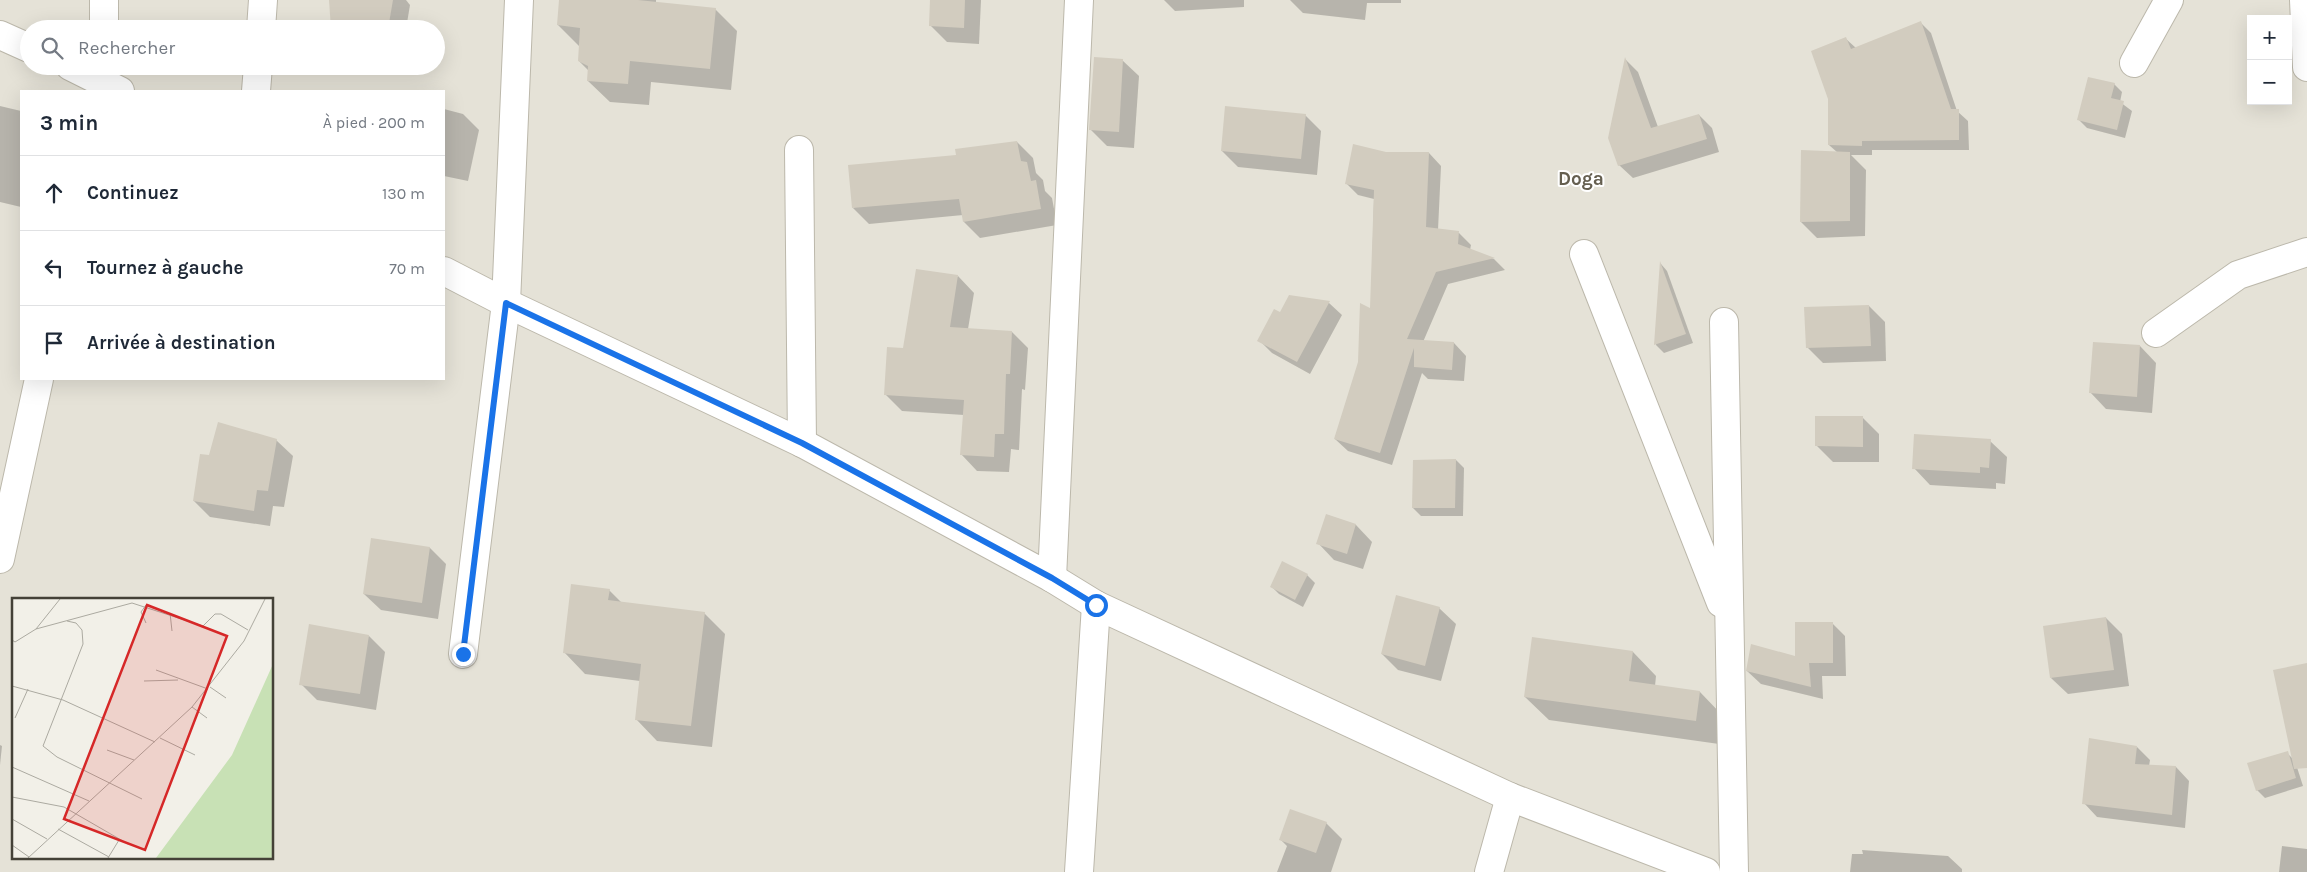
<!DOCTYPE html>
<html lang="fr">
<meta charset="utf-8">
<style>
body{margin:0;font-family:Karla,sans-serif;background:#f6f6f7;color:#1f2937}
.controls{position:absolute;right:15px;top:15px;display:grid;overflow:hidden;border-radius:0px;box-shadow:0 5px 20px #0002}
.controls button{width:45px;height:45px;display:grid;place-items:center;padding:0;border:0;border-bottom:1px solid #e0e1e3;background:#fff;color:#1f2937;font:25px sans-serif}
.stop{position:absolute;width:15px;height:15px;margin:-11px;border:4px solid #1a73e8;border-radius:50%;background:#fff}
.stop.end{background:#1a73e8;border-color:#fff;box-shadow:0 1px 5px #0008}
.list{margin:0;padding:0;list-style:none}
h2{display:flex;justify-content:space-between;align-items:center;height:65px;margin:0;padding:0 20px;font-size:21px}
h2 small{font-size:16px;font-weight:400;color:#747a83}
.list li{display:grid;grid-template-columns:32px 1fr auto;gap:15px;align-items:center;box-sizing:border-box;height:75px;padding:0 20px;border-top:1px solid #e0e1e3}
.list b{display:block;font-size:19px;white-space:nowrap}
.list em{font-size:16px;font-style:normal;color:#747a83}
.icon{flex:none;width:28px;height:28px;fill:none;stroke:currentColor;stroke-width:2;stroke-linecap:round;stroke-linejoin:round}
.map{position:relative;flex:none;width:2307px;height:872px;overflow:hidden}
.search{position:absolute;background:#fff;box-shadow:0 5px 20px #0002;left:20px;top:20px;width:425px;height:55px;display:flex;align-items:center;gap:12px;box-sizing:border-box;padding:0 18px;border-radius:28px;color:#747a83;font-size:19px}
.panel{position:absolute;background:#fff;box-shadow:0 5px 20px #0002;left:20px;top:90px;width:425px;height:290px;border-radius:0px}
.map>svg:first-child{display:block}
</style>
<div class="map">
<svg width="2307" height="872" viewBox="0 0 2307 872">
<rect width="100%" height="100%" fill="#f2f0e8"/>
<path fill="#e5e2d7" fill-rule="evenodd" d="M 0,0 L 2307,0 L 2307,872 L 0,872 ZM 2251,19 L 2288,19 L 2288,101 L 2251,101 ZM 29,29 L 436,29 L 436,66 L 29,66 ZM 21,91 L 444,91 L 444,379 L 21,379 ZM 14,600 L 272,600 L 272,858 L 14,858 Z"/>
<g fill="#0003">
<polygon points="330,0 406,0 410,5 406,29 333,29"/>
<polygon points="560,0 656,0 656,3 715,9 737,31 731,90 651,82 649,105 610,102 588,81 589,71 579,61 580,47 558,25"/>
<polygon points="932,0 981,0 979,44 947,42 930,25"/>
<polygon points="1164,0 1244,0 1244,7 1175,11"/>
<polygon points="1290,0 1401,0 1401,3 1367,3 1365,20 1303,13"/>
<polygon points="1921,23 1931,33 1957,111 1968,121 1969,150 1872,150 1872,155 1851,155 1866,170 1865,236 1817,238 1801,222 1838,153 1829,145 1846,39 1856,48"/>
<polygon points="1122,60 1139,76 1134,148 1107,146 1091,130"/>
<polygon points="1626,60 1638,72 1658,127 1699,115 1712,128 1719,152 1633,178 1619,165"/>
<polygon points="2114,84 2122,92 2120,102 2132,111 2125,138 2087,128 2079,120"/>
<polygon points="0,106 21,111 21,207 0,202"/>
<polygon points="444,109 463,114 479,130 468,181 444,176"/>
<polygon points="1305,115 1321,131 1317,175 1238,167 1222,151"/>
<polygon points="1017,142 1033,158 1036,173 1043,180 1045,191 1052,198 1057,225 980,238 964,222 963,215 869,224 853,208 957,156"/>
<polygon points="1386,153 1429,153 1441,166 1438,230 1459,233 1471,245 1470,250 1494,259 1505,270 1448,284 1423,342 1454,343 1466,356 1464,381 1428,379 1422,373 1392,465 1348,451 1335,439 1359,362 1371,310 1374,199 1358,195 1346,183"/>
<polygon points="1661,264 1667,271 1693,343 1664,353 1656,345"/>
<polygon points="958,276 974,293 968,329 1012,332 1028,348 1025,390 1022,389 1019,450 1011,449 1009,472 977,471 961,454 964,415 902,411 886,395 904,350"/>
<polygon points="1289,297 1329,303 1342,315 1310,374 1272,353 1259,340 1281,314"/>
<polygon points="1869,306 1885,322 1886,361 1823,363 1807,347"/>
<polygon points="2140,346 2156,363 2152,413 2106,409 2090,392"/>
<polygon points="1862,417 1879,434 1879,462 1833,462 1817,446"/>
<polygon points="276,440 293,456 284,507 273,506 270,526 210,517 194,501 210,457"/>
<polygon points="1990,441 2007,457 2005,484 1996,483 1996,489 1930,485 1914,468"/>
<polygon points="1456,460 1464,468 1463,516 1421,516 1413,508"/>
<polygon points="1327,515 1356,525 1372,542 1363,569 1334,560 1318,543"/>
<polygon points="373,539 430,548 446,564 438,619 381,610 364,594"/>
<polygon points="1307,575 1315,583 1303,607 1279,594 1271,586"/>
<polygon points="609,590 622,603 704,613 725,634 712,747 657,741 636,719 640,681 585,674 564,652"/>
<polygon points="1439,608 1456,624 1441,681 1398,670 1382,654"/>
<polygon points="2106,618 2122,634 2129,686 2068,694 2051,678"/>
<polygon points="1832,623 1845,636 1846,676 1822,676 1823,699 1761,684 1747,671 1796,657"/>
<polygon points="369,636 385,652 376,710 317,700 301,684"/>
<polygon points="1533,638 1633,652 1656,676 1655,686 1700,692 1723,716 1719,744 1549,720 1525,697"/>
<polygon points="0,745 2,746 0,765"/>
<polygon points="2137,747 2150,760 2149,766 2176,767 2189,781 2185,828 2097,817 2084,803"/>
<polygon points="2287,753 2295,761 2303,786 2265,798 2257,790"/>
<polygon points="1326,823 1342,839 1331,872 1277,872 1287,846 1280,839"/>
<polygon points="2282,846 2307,849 2307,872 2279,872"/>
<polygon points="1862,850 1948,856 1962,869 1962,872 1850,872 1852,854 1863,854"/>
</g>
<g fill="#d2ccbf">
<polygon points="329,0 393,0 388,29 331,29"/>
<polygon points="559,0 638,0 716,8 710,69 630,61 628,84 587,81 588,66 578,61 580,28 557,25"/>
<polygon points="930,0 965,0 964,28 929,26"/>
<polygon points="1921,21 1951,109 1959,109 1959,140 1862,141 1862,146 1828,145 1828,99 1811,51 1846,37 1851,49"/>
<polygon points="1094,57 1123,59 1119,132 1089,130"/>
<polygon points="1625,57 1651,128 1699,114 1707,139 1618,166 1608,138"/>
<polygon points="2088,77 2115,83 2111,98 2124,101 2117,130 2077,120"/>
<polygon points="1225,106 1306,114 1301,159 1221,151"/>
<polygon points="1017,141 1021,161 1027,162 1031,181 1036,180 1041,209 963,222 959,199 852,208 848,165 956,155 955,149"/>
<polygon points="1353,144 1386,152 1429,152 1426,227 1459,231 1458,244 1495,258 1436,272 1407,339 1454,342 1452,370 1414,367 1414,348 1380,453 1334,439 1358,362 1360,303 1370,308 1374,190 1345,184"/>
<polygon points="1801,150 1850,152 1850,221 1800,222"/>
<polygon points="1660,261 1686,334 1654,345"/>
<polygon points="916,269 958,275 950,327 1012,331 1010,374 1006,374 1004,434 995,434 994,457 960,455 964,400 884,395 887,347 903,348"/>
<polygon points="1289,295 1330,301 1297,362 1257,341 1274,309 1280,312"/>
<polygon points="1869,305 1871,346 1806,348 1804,307"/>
<polygon points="2093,342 2140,345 2137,397 2089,393"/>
<polygon points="1815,416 1863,416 1863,447 1815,446"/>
<polygon points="218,422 277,439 268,491 257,490 254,511 193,501 200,454 209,455"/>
<polygon points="1914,434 1991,439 1989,468 1980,467 1980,473 1912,469"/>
<polygon points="1456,459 1455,508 1412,508 1413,460"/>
<polygon points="1326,514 1356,524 1347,554 1316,544"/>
<polygon points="371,538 430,547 422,603 363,594"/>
<polygon points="1282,561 1308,574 1295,600 1270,587"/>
<polygon points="571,584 610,589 608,600 705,612 691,726 635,720 641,664 563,653"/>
<polygon points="1396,595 1440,607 1425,666 1381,654"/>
<polygon points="2106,617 2114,670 2050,678 2043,626"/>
<polygon points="1795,622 1833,622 1833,663 1809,663 1811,687 1746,671 1751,644 1795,656"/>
<polygon points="309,624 369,635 360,694 299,685"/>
<polygon points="1532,637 1633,651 1629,681 1700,691 1696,721 1524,697"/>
<polygon points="2307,663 2307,768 2294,769 2273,670"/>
<polygon points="2089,738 2137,746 2135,764 2176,766 2172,815 2082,804"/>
<polygon points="2288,751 2296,778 2256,791 2247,763"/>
<polygon points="1290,809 1327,822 1316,853 1279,840"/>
</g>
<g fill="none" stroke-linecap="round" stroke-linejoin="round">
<g stroke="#bcb8ab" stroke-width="30">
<g id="minor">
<polyline points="2304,0 2307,67"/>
<polyline points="104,29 104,0"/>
<polyline points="261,29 263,0"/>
<polyline points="0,35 29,48"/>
<polyline points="2134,63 2169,0"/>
<polyline points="70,66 120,91"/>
<polyline points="256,91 258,66"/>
<polyline points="799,150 802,443"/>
<polyline points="1584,254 1721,603"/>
<polyline points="444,271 506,303 802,443 1052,578 1096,605 1510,797 1706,872"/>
<polyline points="1724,322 1734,872"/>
<polyline points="2156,333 2238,275 2307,252"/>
<polyline points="0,559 39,379"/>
<polyline points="1052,578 1079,0"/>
<polyline points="463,654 506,303 519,0"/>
<polyline points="1079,872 1096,605"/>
<polyline points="1489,872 1510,797"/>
</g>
</g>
<use href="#minor" stroke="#fff" stroke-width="28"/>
</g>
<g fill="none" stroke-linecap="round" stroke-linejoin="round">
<polyline stroke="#1a73e8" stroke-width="6" points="463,654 506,303 802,443 1052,578 1096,605"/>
</g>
<g text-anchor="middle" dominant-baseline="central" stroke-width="4" stroke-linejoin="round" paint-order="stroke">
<g font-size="19" font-weight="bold" fill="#655f50" stroke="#fff">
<text x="1581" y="179">Doga</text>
</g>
</g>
<g transform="translate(12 598)">
<rect width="261" height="261" fill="#f2f0e8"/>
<path d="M 261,66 L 261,260 L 144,260 L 220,157 Z" fill="#c8e1b5"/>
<path fill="none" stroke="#acaaa1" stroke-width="1" d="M 134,7 L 129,14 L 134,25M 158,15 L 160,33M 55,23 L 64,25 L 70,32 L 71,46 L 31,148 L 45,159 L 130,201M 24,31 L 120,5 L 191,28 L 203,16 L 209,16 L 236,32M 0,42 L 3,44 L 24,31 L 48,1M 144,72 L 196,91M 132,83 L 166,82M 0,88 L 51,102 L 143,144M 198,89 L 214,100M 180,109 L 195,120M 3,120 L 16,91M 148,140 L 183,157M 95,152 L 122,162M 0,169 L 77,203M 0,199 L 52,209 L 116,246M 0,221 L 35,241M 46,231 L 97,259M 0,247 L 17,259M 16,260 L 180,109 L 232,43 L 253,1M 96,260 L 107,242"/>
<path fill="#d62828" fill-opacity="0.15" stroke="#d62828" stroke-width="2.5" d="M 135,7 L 215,38 L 133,252 L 52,221 Z"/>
<rect width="261" height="261" fill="none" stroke="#444137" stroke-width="2.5"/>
</g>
</svg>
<div class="controls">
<button>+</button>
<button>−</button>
</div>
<div class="stop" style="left:1096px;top:605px"></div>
<div class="stop end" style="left:463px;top:654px"></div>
<div class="search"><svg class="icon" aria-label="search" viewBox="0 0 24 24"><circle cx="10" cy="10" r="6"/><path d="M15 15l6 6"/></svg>Rechercher</div>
<section class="panel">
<h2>3 min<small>À pied · 200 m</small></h2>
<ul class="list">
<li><svg class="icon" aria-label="ahead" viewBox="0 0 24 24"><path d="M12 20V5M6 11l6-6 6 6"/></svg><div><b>Continuez</b></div><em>130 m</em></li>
<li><svg class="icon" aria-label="left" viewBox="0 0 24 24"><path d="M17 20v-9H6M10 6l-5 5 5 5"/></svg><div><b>Tournez à gauche</b></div><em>70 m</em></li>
<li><svg class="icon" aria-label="arrive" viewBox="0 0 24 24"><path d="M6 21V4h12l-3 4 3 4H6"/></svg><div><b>Arrivée à destination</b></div></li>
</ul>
</section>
</div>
